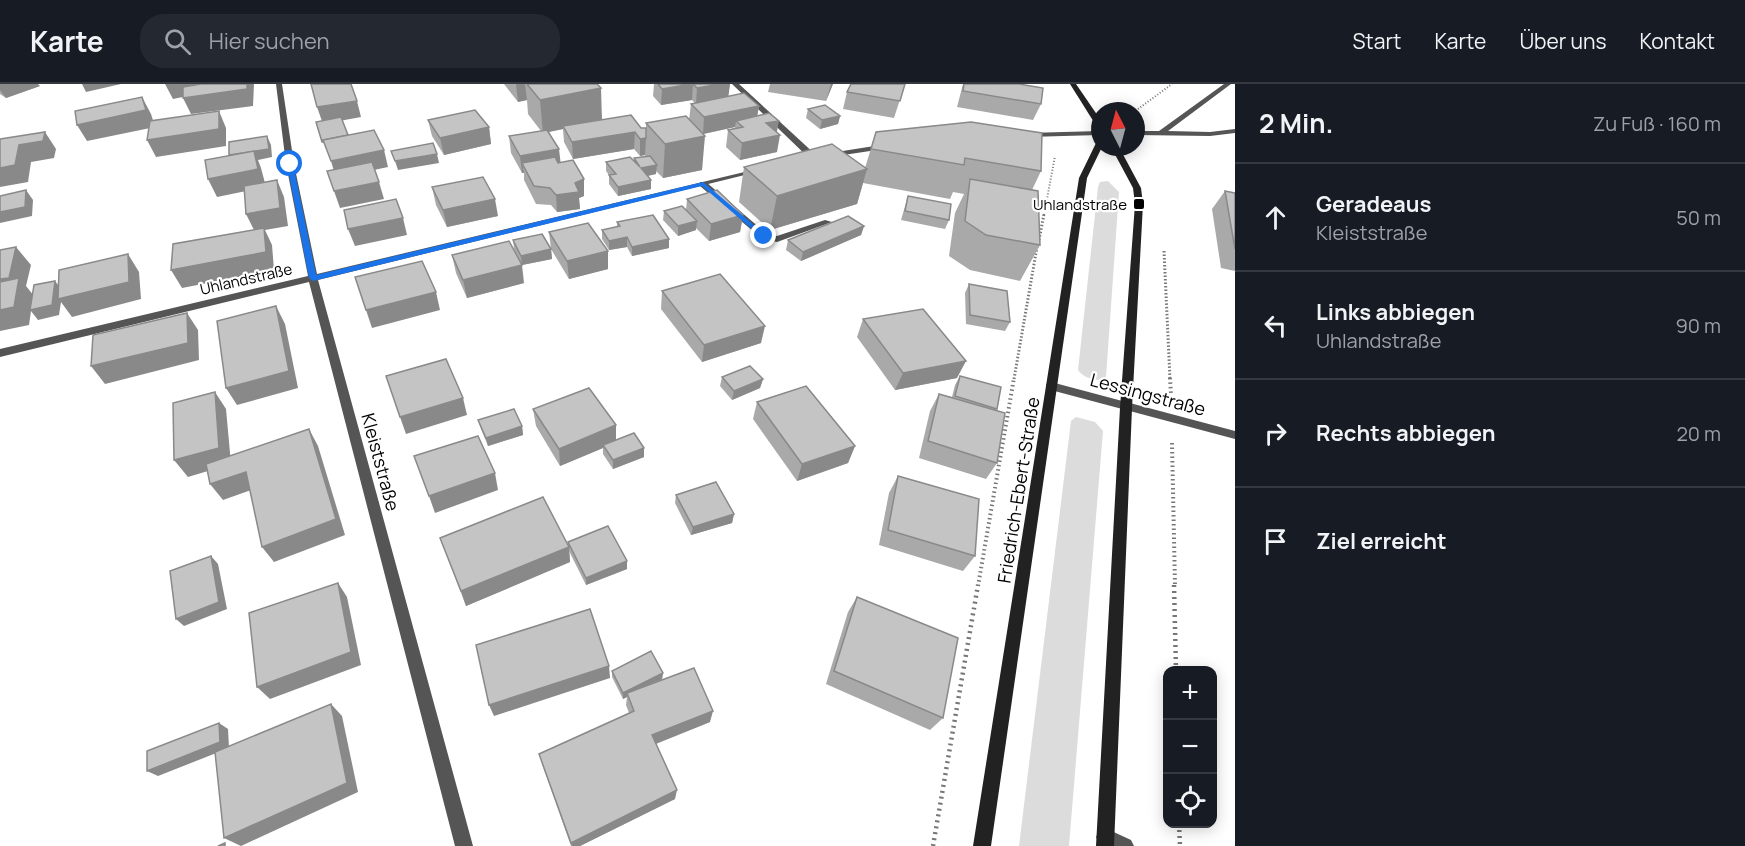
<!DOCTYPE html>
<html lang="de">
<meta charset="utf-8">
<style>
body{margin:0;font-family:Manrope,sans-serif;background:#242831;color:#f1f3f6}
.controls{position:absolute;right:18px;bottom:18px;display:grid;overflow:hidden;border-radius:12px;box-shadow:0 3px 15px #0003}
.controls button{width:54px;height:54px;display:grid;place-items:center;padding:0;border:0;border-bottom:2px solid #363941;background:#171b24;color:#f1f3f6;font:30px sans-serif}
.compass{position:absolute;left:1091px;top:18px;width:54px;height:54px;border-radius:50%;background:#171b24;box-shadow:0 3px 15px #0003;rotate:354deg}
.stop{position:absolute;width:18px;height:18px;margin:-14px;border:4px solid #1a73e8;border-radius:50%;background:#fff}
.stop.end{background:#1a73e8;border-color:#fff;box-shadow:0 2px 6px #0008}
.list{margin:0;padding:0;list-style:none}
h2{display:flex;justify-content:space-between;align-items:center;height:78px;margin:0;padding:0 24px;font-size:26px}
h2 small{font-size:20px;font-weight:400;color:#9ea1a6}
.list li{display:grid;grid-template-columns:39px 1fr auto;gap:18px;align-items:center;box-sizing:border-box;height:108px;padding:0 24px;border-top:2px solid #363941}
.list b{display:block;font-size:22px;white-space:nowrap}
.list p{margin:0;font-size:20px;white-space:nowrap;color:#9ea1a6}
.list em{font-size:20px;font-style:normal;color:#9ea1a6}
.icon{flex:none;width:33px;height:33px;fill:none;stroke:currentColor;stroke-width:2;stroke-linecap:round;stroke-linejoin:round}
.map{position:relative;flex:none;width:1235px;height:762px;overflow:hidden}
header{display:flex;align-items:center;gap:36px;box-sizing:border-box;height:84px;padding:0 30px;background:#171b24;border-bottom:2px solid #363941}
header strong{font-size:28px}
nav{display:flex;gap:33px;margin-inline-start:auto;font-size:21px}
.search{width:420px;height:54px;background:#242831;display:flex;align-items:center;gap:15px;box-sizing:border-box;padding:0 21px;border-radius:24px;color:#9ea1a6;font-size:22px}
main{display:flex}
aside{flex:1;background:#171b24}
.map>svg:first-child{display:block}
</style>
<header>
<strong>Karte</strong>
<div class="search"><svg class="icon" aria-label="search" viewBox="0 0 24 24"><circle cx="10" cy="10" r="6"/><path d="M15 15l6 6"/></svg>Hier suchen</div>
<nav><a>Start</a><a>Karte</a><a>Über uns</a><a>Kontakt</a></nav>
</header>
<main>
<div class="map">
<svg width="1235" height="762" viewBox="0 0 1235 762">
<rect width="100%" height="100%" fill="#fff"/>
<g fill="#dcdcdc">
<path d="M 1108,97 L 1119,108 L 1106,293 C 1099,299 1083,294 1078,286 L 1098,103 L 1100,98 Z"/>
<polygon points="1076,333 1095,338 1103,347 1069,762 1019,762 1071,337"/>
</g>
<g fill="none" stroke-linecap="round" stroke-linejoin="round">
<g stroke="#777" stroke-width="2" stroke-dasharray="1 2" stroke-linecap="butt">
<polyline points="1138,25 1172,0"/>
<polyline points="1044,131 1055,72"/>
</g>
<g stroke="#777" stroke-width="3" stroke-dasharray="1.5 2" stroke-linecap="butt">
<polyline points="1039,156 1044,130"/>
<polyline points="1164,167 1170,295"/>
<polyline points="1014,295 1037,163"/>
</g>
<g stroke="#777" stroke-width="4" stroke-dasharray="1.5 3" stroke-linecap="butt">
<polyline points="1170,294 1171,310"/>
<polyline points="1172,359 1175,502"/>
<polyline points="978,502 1014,294"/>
</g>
<g stroke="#777" stroke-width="4.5" stroke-dasharray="2 4" stroke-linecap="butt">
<polyline points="1174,501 1176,586"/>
<polyline points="1179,740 1180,762"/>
<polyline points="933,762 978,501"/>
</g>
<g fill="#555" fill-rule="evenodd">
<polygon points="1224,0 1231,0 1168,47 1210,48 1235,45 1235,49 1210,52 1136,51 1136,47 1159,47"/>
<polygon points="700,98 706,98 767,150 777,152 825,136 832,138 777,158 761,154 700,102"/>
<polygon points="1105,744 1131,756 1134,762 1106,762 1099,759 1096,753 1099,747"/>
</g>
<g fill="#555" fill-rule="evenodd">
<polygon points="276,0 282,0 294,80 317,190 757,85 761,87 318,196 473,762 455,762 309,198 0,273 0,265 308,192 286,80"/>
<polygon points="732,0 739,0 817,72 817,76 811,76"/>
<polygon points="1100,47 1100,51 1027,53 1023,51 1027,49"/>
<polygon points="887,60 890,60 890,64 830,73 826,71 830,69"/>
<polygon points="1051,298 1235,347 1235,355 1047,305 1046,302 1047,299"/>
</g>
<g fill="#222" fill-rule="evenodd">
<polygon points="1070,0 1076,0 1100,35 1100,43 1097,43"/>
<polygon points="1097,57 1100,57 1100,63 1102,63 1087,94 991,762 973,762 1079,94"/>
<polygon points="1111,63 1119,63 1141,104 1143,120 1132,324 1114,762 1096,762 1120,324 1135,120 1133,104"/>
</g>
</g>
<g fill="#a9a9a9">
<polygon points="0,0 40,2 6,14 0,10"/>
<polygon points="504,0 597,0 602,35 641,44 646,44 646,39 689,36 691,20 695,19 692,16 661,21 653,12 654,0 730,0 728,12 759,22 757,32 777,48 777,68 740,76 726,63 728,46 735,44 735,43 703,50 702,86 663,94 656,87 656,90 648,92 651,105 618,112 609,100 609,91 606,87 606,78 634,78 634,74 645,72 645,71 640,72 634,65 573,75 564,58 563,45 549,48 560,78 584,112 579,114 580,125 557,128 551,121 536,120 524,96 524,89 522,89 511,69 509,52 541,47 528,30 527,16 518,18"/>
<polygon points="770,0 833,0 826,17 768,8"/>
<polygon points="905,0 894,34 843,25 847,8"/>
<polygon points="963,0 1019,0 1043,10 1042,13 1041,20 1033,36 957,23"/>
<polygon points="808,25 840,32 838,40 820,45 806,34"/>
<polygon points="428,36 489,43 491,60 444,71 432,52"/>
<polygon points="876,48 1041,87 1032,106 1040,161 1020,197 970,186 949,172 955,129 964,110 953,108 950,115 863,99 857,120 770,146 739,118 744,83 865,84"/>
<polygon points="432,103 498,132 447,143 436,121"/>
<polygon points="1225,107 1235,109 1235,187 1221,184 1212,125"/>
<polygon points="908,112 949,136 945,145 901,136"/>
<polygon points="687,115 743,131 740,148 709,157 696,144 696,146 678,152 663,136 664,127 686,126"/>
<polygon points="617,138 669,155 669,164 632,172 627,163 609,166 602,155 602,146 617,143"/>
<polygon points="864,142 861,151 801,177 786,166 788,156"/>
<polygon points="549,148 608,167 608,185 569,195 551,165"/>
<polygon points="513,156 551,165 552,175 522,181 514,165"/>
<polygon points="452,171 524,199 467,214 456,189"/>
<polygon points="969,200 1010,238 1005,247 966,240 965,209"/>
<polygon points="662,207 761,259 702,278 661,225"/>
<polygon points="863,235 957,294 895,306 857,253"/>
<polygon points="960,292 997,325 996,326 997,379 986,395 919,374 930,327 939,310 952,313 955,301"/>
<polygon points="722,293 763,295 760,304 732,316 720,302"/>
<polygon points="757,318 855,362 848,379 797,397 753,335"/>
<polygon points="533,325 616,341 616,356 644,364 644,373 613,385 603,370 603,364 560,382 536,342"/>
<polygon points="478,336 522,342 523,351 488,362 481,345"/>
<polygon points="898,392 975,472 963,487 879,461 889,409"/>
<polygon points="676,411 734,430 732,439 691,451 675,419"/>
<polygon points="440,454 568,462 568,458 627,485 586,501 569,467 570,478 466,522"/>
<polygon points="857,513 943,634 930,646 826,600 848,528"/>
<polygon points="612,587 663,589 662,595 710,638 656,660 675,715 580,762 571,762 542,680 629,629 626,621 627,613 623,615 612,593"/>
</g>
<g fill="#898989">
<polygon points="0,0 38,0 40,2 6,14 0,6"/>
<polygon points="82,0 121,0 86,8"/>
<polygon points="165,0 220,0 222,5 173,15"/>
<polygon points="247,0 254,0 253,22 191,30 183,14"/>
<polygon points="516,0 525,0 527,16 518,18"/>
<polygon points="693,0 692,16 661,21 662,5"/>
<polygon points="720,0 730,0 728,15 696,20 697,4"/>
<polygon points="831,0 833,0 826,17"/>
<polygon points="601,4 602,37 563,42 563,45 543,49 540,16"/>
<polygon points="142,13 151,30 155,43 87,57 77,41"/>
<polygon points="357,17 361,33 323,40 317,23"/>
<polygon points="759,22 756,39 736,37 735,43 703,50 704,33"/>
<polygon points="219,27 226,44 226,62 156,73 147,56"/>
<polygon points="840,32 838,40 820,45 822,36"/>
<polygon points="779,37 776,52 780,51 777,68 740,76 742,59 766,39"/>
<polygon points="489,43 491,60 444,71 440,54"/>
<polygon points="45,48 56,65 54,74 31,78 28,98 0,103 0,84 19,61"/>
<polygon points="635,48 634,65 573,75 572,58"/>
<polygon points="267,52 271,61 272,73 258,76 261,84 266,103 217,113 208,95 233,80"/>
<polygon points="705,52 702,86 663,94 665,60"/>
<polygon points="646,54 645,71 640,72 640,55"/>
<polygon points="559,65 561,82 522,79 524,89 522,89 520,72"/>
<polygon points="384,66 388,83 336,94 331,77"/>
<polygon points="437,70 439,79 398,86 395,77"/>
<polygon points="657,81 656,90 641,93 641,84"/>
<polygon points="867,85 857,120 770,146 777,112"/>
<polygon points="584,95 584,112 579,114 580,125 557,128 556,111 575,99"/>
<polygon points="277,96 284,113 288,142 265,146 272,161 274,186 182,204 171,186 255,148 246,130"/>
<polygon points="651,96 651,105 618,112 618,103"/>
<polygon points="379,98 384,115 340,124 334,107"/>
<polygon points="26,106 33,116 32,132 0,139 0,128"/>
<polygon points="495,115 498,132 447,143 443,126"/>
<polygon points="743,131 740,148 709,157 711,140"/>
<polygon points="403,134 407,151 355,162 348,145"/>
<polygon points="697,137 696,146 678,152 678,142"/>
<polygon points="864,142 861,151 801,177 803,168"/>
<polygon points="627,153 627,163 609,166 609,157"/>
<polygon points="669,155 669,164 632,172 632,163"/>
<polygon points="16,163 31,181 26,202 34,212 55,197 62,206 128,170 139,188 141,215 72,233 61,218 59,231 38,236 31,227 29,241 0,247 0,195"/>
<polygon points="551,165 552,175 522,181 521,172"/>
<polygon points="608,167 608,185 569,195 567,177"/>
<polygon points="522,181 524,199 467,214 463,196"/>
<polygon points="436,208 440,226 372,244 366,226"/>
<polygon points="276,222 285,240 298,304 237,321 226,304"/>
<polygon points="187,229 198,246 199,276 105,300 91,282"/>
<polygon points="765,242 761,259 702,278 704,261"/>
<polygon points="966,277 957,294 895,306 903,289"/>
<polygon points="763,295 760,304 732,316 734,307"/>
<polygon points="215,308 226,325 231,380 188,393 174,376"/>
<polygon points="463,314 467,331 406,350 400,333"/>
<polygon points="616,341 616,358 603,361 603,364 560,382 559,365"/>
<polygon points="522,342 523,351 488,362 486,354"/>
<polygon points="309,345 318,362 345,451 274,478 262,463"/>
<polygon points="855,362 848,379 797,397 802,380"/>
<polygon points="644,364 644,373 613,385 613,376"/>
<polygon points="246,388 257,404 223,416 210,400"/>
<polygon points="495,389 498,406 435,429 429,412"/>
<polygon points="734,430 732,439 691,451 693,443"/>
<polygon points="569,463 570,478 466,522 461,507"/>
<polygon points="211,472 218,480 227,525 184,542 176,535"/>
<polygon points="627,477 627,485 586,501 586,494"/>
<polygon points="338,499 347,513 361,581 270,615 257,603"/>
<polygon points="609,582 610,594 494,632 489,621"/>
<polygon points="663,589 662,595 627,609 627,613 623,615 623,609"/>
<polygon points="331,620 342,632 358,708 241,762 224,754"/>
<polygon points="713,627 710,638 650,662 652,651"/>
<polygon points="219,639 228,645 229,664 158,692 147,687"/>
<polygon points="677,706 675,715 580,762 572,762 571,759"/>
</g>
<g fill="#c4c4c4" stroke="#898989" stroke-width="1.5">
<polygon points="201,0 247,0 247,5 183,14 183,3"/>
<polygon points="311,0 351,0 357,17 317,23"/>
<polygon points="527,0 597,0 601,4 540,16"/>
<polygon points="658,0 691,0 662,5"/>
<polygon points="693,0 720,0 697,4"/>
<polygon points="851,0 905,0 900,17 847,8"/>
<polygon points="964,0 1019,0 1043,4 1041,20 963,7"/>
<polygon points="744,9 759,22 704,33 691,20"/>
<polygon points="142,13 146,26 77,41 75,27"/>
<polygon points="825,21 840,32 822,36 808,25"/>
<polygon points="475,26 489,43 440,54 428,36"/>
<polygon points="219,27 219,45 147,56 150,37"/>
<polygon points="769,29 779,37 766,39 780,51 742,59 728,46 743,43 736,37"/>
<polygon points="631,31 641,44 646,44 646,54 640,55 635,48 572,58 563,42"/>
<polygon points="686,32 705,52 665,60 646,39"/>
<polygon points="341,33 348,51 323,56 323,58 322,58 316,38"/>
<polygon points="971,38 1042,49 1041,87 965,74 964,81 871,65 876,48"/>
<polygon points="374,46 384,66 331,77 323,56"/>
<polygon points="547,46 559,65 520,72 509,52"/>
<polygon points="45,48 43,57 19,61 15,81 0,84 0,55"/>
<polygon points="267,52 269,65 229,71 229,58"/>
<polygon points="433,59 437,70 395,77 391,67"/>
<polygon points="832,60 867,85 777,112 744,83"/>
<polygon points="254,67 258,85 208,95 205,76"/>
<polygon points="650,72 657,81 641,84 651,96 618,103 609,91 616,90 606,78 630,73 640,83 634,74"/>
<polygon points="555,73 558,79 573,76 584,95 575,99 579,108 556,111 550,104 534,102 522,79"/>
<polygon points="372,78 379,98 334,107 327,87"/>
<polygon points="483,93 495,115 443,126 432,103"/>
<polygon points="970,95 1038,107 1040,161 986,151 965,137"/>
<polygon points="277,96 280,124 246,130 244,102"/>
<polygon points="26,106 25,123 0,128 0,112"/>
<polygon points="717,106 743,131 711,140 687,115"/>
<polygon points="1225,107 1235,109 1235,165"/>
<polygon points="908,112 951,120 949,136 905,127"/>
<polygon points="396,115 403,134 348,145 344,126"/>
<polygon points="682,122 697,137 678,142 664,127"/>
<polygon points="653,131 669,155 632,163 627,153 609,157 602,146 620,142 617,138"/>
<polygon points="848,132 864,142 803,168 788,156"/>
<polygon points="588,139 608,167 567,177 549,148"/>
<polygon points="264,144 266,168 171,186 173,160"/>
<polygon points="542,150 551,165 521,172 513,156"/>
<polygon points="509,157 522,181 463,196 452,171"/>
<polygon points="16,163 9,194 0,195 0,166"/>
<polygon points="128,170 129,198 58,215 59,186"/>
<polygon points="422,177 436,208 366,226 355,193"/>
<polygon points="720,190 765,242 704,261 662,207"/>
<polygon points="19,194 14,223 0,226 0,198"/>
<polygon points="55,197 52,221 30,226 34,201"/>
<polygon points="969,200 1007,207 1010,238 970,231"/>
<polygon points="276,222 289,287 226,304 217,237"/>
<polygon points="923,225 966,277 903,289 863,235"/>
<polygon points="187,229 188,259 91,282 93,251"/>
<polygon points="446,275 463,314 400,333 386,292"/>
<polygon points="750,282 763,295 734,307 722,293"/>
<polygon points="960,292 1001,303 997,325 955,312"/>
<polygon points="806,302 855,362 802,380 757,318"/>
<polygon points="589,304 616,341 559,365 533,325"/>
<polygon points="215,308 219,364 174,376 173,319"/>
<polygon points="939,310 1005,329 997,379 928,357"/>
<polygon points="514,325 522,342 486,354 478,336"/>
<polygon points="309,345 336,435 262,463 246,388 210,400 206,380"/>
<polygon points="634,349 644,364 613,376 603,361"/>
<polygon points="478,352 495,389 429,412 414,372"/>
<polygon points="898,392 979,415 975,472 888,446"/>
<polygon points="716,398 734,430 693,443 676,411"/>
<polygon points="543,413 569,463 461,507 440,454"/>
<polygon points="608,442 627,477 586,494 568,458"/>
<polygon points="211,472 219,518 176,535 170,487"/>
<polygon points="338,499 351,568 257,603 249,529"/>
<polygon points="857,513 958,554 943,634 834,587"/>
<polygon points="590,525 609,582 489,621 476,561"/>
<polygon points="651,567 663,589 623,609 612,587"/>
<polygon points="694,584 713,627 652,651 677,706 571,759 539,670 634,627 627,609"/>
<polygon points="331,620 347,699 224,754 215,668"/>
<polygon points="219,639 220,658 147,687 147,667"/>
<polygon points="225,759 225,762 218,762"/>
</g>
<polygon fill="#1a73e8" points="290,78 293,80 316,191 703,98 767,152 761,153 702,102 313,197 309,194 287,80"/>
<rect fill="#000" stroke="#fff" stroke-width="2" x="1133" y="114" width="12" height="12" rx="3"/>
<g text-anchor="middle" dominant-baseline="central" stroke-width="4.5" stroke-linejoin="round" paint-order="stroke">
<g font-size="15" fill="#000" stroke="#fff" text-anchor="end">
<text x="1127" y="120">Uhlandstraße</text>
</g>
<g font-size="15" fill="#000" stroke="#fff">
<text transform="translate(246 195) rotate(-13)">Uhlandstraße</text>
</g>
<g font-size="18" fill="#000" stroke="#fff">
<text transform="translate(1148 310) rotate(15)">Lessingstraße</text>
<text transform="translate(381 378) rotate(75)">Kleiststraße</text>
<text transform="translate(1018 406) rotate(-81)">Friedrich-Ebert-Straße</text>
</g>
</g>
</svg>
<div class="controls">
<button>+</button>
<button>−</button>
<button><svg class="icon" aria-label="locate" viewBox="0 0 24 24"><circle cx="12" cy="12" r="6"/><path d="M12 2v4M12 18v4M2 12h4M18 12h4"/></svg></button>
</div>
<svg class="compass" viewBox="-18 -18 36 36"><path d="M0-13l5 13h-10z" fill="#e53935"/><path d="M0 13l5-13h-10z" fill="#9ea1a6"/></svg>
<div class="stop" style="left:290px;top:80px"></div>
<div class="stop end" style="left:764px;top:152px"></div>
</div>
<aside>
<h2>2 Min.<small>Zu Fuß · 160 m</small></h2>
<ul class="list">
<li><svg class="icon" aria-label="ahead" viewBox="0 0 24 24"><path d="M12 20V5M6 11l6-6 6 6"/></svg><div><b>Geradeaus</b><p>Kleiststraße</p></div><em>50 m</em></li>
<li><svg class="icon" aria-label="left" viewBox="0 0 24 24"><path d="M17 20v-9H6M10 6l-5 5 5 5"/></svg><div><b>Links abbiegen</b><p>Uhlandstraße</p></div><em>90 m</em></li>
<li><svg class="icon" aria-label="right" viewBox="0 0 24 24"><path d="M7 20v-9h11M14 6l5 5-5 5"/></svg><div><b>Rechts abbiegen</b></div><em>20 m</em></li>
<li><svg class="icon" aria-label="arrive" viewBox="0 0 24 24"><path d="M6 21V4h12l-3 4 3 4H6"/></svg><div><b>Ziel erreicht</b></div></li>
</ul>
</aside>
</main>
